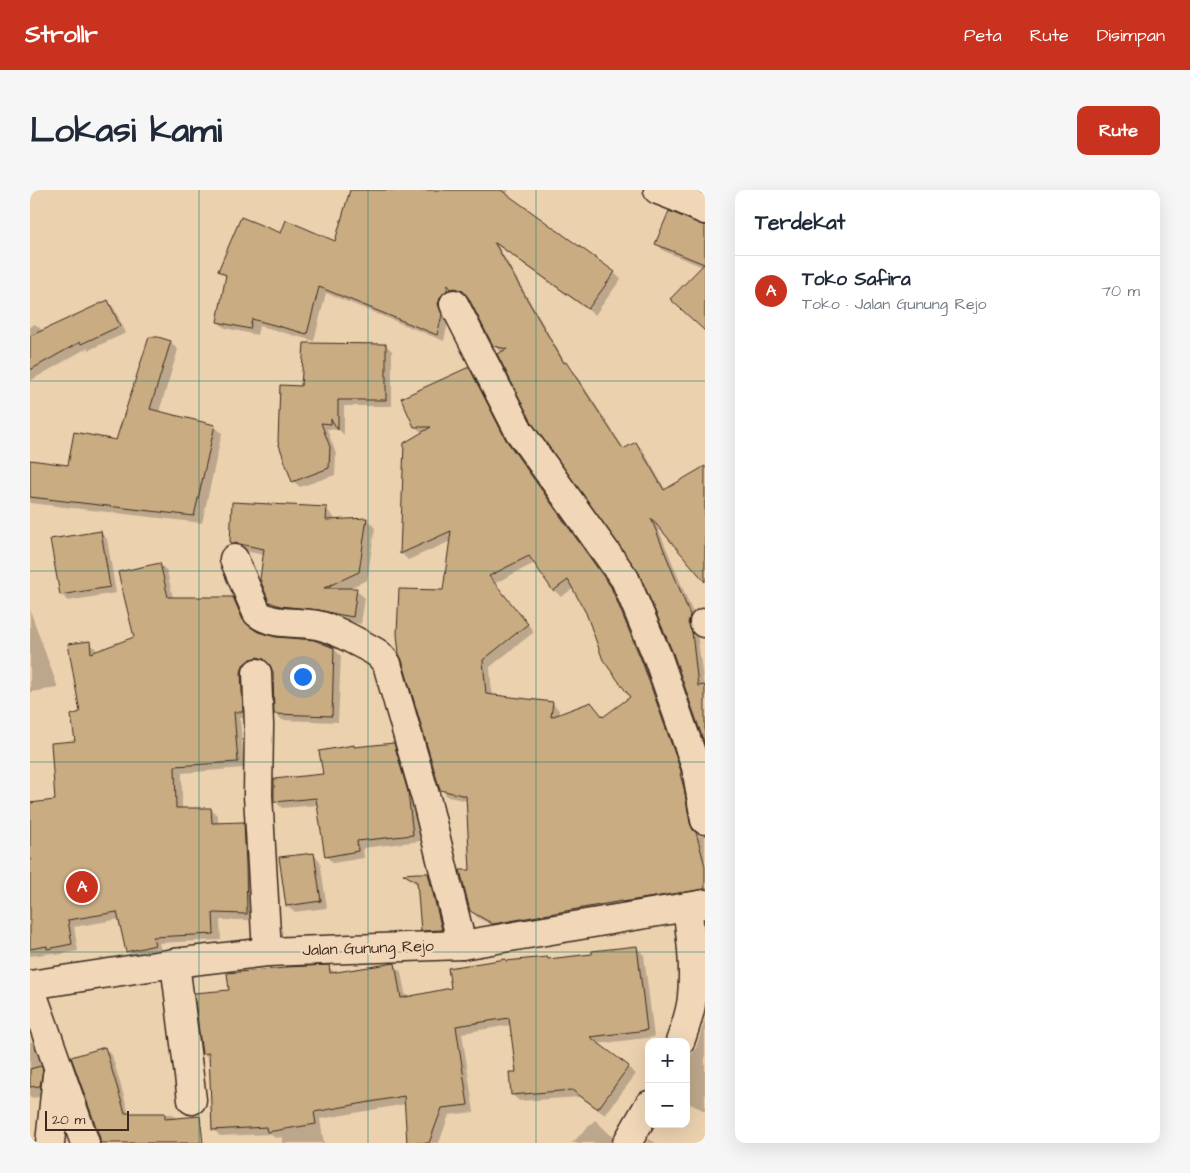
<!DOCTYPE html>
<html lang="id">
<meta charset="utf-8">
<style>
body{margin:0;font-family:"Architects Daughter",sans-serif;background:#f6f6f7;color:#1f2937}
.controls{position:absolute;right:15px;bottom:15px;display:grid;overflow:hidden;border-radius:10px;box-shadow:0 5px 20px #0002}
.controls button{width:45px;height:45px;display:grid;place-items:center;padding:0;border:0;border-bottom:1px solid #e0e1e3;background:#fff;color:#1f2937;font:25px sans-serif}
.scale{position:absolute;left:15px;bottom:12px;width:84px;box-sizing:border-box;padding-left:5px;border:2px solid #3b2a1e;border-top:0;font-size:14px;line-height:18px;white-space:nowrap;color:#3b2a1e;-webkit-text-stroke:4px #f1d7b8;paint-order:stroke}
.you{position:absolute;left:272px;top:486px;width:18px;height:18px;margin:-12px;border:4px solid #fff;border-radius:50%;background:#1a73e8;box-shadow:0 0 0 8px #1a73e833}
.badge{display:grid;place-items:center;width:32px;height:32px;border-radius:50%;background:#c8321e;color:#fff;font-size:16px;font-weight:700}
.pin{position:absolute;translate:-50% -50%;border:2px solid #fff;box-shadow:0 1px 5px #0006}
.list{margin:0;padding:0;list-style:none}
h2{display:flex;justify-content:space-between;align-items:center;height:65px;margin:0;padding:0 20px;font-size:21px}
h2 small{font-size:16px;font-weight:400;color:#747a83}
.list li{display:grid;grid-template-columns:32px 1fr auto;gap:15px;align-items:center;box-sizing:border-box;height:70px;padding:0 20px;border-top:1px solid #e0e1e3}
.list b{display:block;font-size:19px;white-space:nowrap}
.list p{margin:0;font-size:16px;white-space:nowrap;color:#747a83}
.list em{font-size:16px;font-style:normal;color:#747a83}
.map{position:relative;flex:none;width:675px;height:953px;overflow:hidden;border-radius:10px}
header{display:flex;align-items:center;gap:30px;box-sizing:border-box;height:70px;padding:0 25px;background:#c8321e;color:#fff}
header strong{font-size:24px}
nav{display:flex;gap:28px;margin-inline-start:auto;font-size:18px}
.intro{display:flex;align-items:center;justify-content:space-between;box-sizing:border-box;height:120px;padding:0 30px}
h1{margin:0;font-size:35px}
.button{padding:12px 22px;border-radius:10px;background:#c8321e;color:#fff;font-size:18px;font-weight:700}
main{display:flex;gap:30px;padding:0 30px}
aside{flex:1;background:#fff;border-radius:10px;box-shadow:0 5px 20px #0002}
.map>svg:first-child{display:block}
</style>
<header>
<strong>Strollr</strong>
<nav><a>Peta</a><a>Rute</a><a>Disimpan</a></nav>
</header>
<div class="intro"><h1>Lokasi kami</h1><a class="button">Rute</a></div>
<main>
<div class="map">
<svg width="675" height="953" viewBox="0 0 675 953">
<rect width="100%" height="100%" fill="#ecd1af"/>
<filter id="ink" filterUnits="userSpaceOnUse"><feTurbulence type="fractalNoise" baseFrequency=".02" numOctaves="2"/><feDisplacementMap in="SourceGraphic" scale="10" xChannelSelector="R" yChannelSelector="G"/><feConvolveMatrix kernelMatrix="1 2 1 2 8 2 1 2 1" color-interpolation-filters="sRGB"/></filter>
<g filter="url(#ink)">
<g fill="#0003" fill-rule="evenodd">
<polygon points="321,0 479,0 476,5 584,83 591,89 565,125 468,56 536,174 543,180 595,260 606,253 613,260 636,301 675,301 675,390 626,333 667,433 665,441 668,450 674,497 675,497 675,552 644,462 610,382 472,163 464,156 439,107 433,105 418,132 414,151 296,103 284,151 229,136 227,145 195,138 188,132 197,88 189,81 251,45 305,52"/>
<polygon points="661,0 675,0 675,6"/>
<polygon points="675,39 675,140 673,77 634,61 627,54"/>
<polygon points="77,111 84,118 96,143 59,160 57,158 0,191 0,137 5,134 13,141"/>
<polygon points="128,148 141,152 148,160 129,222 184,236 192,243 172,333 0,313 0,272 39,277 87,251"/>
<polygon points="356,155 362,161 362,216 314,216 314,245 307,238 307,240 297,239 306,264 305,285 270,297 263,291 272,197"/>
<path d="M 438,178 L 445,185 L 483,258 L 588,405 L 620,482 L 657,589 L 666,641 L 668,646 L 675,646 L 675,706 L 471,740 L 448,728 L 441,720 L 441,681 L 438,611 L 418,607 L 411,599 L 414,401 L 421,351 L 378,370 L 371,363 L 375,254 L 393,244 L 385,236 ZM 505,373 L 524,400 L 531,407 L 544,398 L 601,507 L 573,528 L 529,525 L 529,520 L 522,513 L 462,506 L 460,477 L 504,442 L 465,393 Z"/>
<polygon points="296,319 304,327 304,331 337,329 345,338 337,390 317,399 326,400 335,408 331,434 249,420 241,412 234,365 209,360 201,352"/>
<polygon points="70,342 77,349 86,403 38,411 31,404"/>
<polygon points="130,374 137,381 143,408 203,408 210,415 220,438 227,443 246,448 304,459 311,466 308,532 252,530 245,523 244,482 242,476 235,474 219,529 210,528 214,578 152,583 152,620 181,619 188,626 188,634 213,634 220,641 223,730 190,730 191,750 129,753 131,762 105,768 98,761 90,729 44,737 48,761 26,765 23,763 0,766 0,614 27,611 46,553 51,523 59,452 66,459 67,463 105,448"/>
<polygon points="0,420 28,498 0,502"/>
<polygon points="363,554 370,561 384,610 390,651 333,658 334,668 303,673 296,666 288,615 252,618 245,611 294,585 325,559"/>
<polygon points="283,664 290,671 297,718 264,722 257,716"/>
<polygon points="398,684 405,691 418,747 399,747 392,740 389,695 382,691 376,685"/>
<polygon points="607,758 614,765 624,847 567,854 598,877 606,884 575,925 550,907 489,911 482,904 488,883 481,835 432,843 444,922 419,925 409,953 376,953 378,948 376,914 290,929 294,953 252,953 252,947 245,948 241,944 190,946 183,939 180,870 173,863 200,801 299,777 306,784 364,774 371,782 376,808 423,799 476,770 477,772 519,770"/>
<polygon points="675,829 675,921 656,912 656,873 658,866 662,864 666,858"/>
<polygon points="0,852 2,852 12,862 20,906 0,908"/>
<polygon points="75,859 82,865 99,924 142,924 149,930 76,951"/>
<polygon points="565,930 589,953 542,953"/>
<polygon points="675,944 675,953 671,953"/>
<polygon points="619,949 626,953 616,953"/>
</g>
<g fill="#c9ac82" stroke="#3b2a1e" fill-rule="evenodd">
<polygon points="320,0 471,0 585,82 558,119 464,52 534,173 536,172 593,259 606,252 634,300 675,276 675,392 621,328 660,425 658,433 662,442 668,496 675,495 675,555 643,463 609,383 502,233 467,164 477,159 463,156 438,107 433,101 425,98 421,99 418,95 417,100 411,106 408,114 412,125 407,145 289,97 277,144 222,129 220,139 187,132 196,85 188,81 211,27 251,43 256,30 305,51"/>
<polygon points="639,21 675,36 675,141 640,109 674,74 625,54"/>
<polygon points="78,110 90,136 51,154 50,152 0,180 0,146"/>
<polygon points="119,147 128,147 141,151 120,219 185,235 164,326 0,307 0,270 38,275 44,242 86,250"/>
<polygon points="274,153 356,154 356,210 308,210 308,240 301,229 301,234 291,233 300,257 299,278 262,292 248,252 250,195 271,196"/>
<path d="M 439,177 L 476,250 L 581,397 L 613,474 L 651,581 L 651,584 L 650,584 L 654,598 L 660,633 L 663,640 L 666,642 L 675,676 L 675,699 L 592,712 L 592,711 L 463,734 L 440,721 L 430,680 L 440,680 L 436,606 L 410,600 L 372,470 L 369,464 L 367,444 L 369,399 L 413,400 L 421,341 L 370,364 L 374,253 L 401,237 L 384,237 L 371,208 ZM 499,366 L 523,401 L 538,390 L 556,423 L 573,470 L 600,507 L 573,527 L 561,512 L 521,527 L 523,512 L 456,504 L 453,470 L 498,434 L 459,386 Z"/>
<polygon points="202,312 297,317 296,330 337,328 329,382 294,398 327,398 323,427 306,424 289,420 250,416 239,412 230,389 234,359 200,352"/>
<polygon points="71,341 80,397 30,405 20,349"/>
<polygon points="130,373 138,407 203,407 213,430 219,436 228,442 246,447 284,450 304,458 302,526 244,524 243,482 240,475 234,469 227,467 219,470 213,475 211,483 213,522 204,522 208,572 145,576 146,618 181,618 182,633 214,632 216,675 217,724 183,723 184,744 123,747 125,755 96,762 87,722 38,730 42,754 17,759 17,756 0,759 0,613 25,610 21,553 45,551 41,525 50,522 38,454 60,451 61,463 104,447 88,382"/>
<polygon points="364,553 378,602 383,645 327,651 328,661 295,667 286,608 244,612 244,589 293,584 289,561 324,555 324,557"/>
<polygon points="284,663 291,711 256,716 249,667"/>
<polygon points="387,683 398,683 412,740 391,741 387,692 373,684"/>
<polygon points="607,756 617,840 560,847 599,876 568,919 542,900 481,905 479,882 486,882 479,828 426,836 438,915 412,918 399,953 377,953 374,906 284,922 286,934 237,942 236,937 182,940 179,863 172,864 164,803 199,800 197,783 256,778 256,777 299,775 300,783 365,773 371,808 421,798 418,778 476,769 476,771 517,767 518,769 562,764 562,761"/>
<polygon points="75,857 95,923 135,923 135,929 170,926 173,953 70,953 70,948 41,867"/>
<polygon points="11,876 13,880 10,896 0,897 0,879"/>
</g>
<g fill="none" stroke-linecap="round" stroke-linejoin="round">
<g stroke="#3b2a1e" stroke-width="31">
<g id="minor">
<polyline points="628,0 646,7 675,20"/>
<polyline points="424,114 489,241 595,389 628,468 666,577 675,630"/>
<path d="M 204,369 L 227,423 C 243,436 267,431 287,435 C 302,438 316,446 329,453 C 335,456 341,459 347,463 C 351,466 354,470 357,474 L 397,612 L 432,755"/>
<polyline points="674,433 675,433"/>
<polyline points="227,483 229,535 228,605 237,762"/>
<polyline points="145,773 162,910"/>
<polyline points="0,795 145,773 237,762 432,755 675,714"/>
<polyline points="0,797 55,953"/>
<path d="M 650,852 C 655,837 661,822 662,807 C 665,777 661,747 657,717"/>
<polyline points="20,953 27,885"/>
<polyline points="597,953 619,915"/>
</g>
</g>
<use href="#minor" stroke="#f1d7b8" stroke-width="28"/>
</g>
</g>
<path fill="none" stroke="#0f766e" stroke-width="1" stroke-opacity="0.55" d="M 169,0 L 169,953M 338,0 L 338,953M 506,0 L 506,953M 0,191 L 675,191M 0,381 L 675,381M 0,572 L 675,572M 0,762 L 675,762"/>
<g text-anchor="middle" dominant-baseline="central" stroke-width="4.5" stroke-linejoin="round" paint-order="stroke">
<g font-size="16" fill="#3b2a1e" stroke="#f1d7b8">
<text transform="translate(338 758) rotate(-2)">Jalan Gunung Rejo</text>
</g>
</g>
</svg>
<div class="controls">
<button>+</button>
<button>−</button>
</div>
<div class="scale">20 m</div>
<div class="you"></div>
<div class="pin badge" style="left:52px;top:697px">A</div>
</div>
<aside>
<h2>Terdekat<small></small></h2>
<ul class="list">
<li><span class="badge">A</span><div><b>Toko Safira</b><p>Toko · Jalan Gunung Rejo</p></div><em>70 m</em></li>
</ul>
</aside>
</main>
